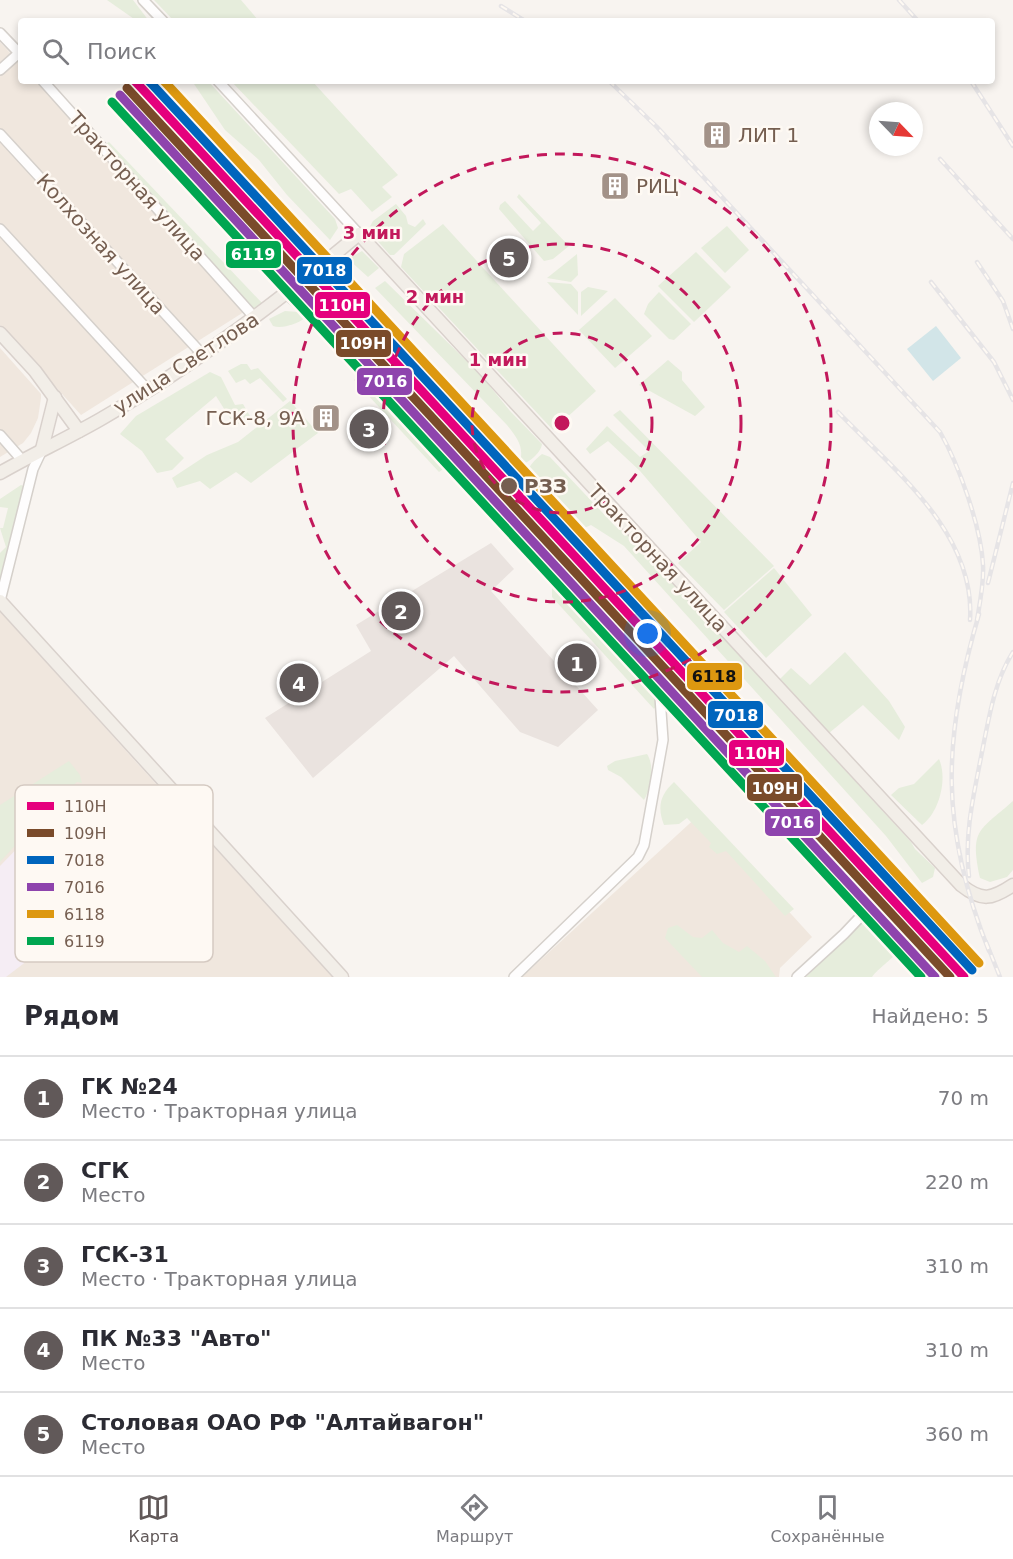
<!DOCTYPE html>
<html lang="ru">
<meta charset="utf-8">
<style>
body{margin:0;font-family:"DejaVu Sans",sans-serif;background:#f7f7f7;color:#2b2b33}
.compass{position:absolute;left:869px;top:102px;width:54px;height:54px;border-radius:50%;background:#fff;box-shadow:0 3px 9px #0003;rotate:115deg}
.you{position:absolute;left:648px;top:634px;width:21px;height:21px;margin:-15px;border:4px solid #fff;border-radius:50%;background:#1a73e8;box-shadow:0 0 0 9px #1a73e833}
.badge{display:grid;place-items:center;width:39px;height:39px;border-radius:50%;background:#615959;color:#fff;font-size:20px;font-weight:700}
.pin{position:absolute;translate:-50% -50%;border:3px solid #fff;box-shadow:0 2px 6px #0006}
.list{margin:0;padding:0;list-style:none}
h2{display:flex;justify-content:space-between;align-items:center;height:78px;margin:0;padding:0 24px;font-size:26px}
h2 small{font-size:20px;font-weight:400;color:#7c7c81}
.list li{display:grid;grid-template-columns:39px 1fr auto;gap:18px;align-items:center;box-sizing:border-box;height:84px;padding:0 24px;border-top:2px solid #e1e1e2}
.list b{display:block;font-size:22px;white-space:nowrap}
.list p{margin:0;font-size:20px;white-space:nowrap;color:#7c7c81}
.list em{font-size:20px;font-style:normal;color:#7c7c81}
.icon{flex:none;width:33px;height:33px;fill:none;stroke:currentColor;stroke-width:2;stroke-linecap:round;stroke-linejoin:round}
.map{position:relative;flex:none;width:1013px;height:977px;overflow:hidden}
.search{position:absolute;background:#fff;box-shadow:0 3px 9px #0003;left:18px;right:18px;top:18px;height:66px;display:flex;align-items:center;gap:15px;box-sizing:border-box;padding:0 21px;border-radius:6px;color:#7c7c81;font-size:22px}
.sheet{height:498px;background:#fff}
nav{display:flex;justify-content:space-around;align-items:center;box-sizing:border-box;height:84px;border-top:2px solid #e1e1e2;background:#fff;font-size:16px;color:#7c7c81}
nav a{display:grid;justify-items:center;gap:3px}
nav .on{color:#615959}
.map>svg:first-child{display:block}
</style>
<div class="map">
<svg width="1013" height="977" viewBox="0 0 1013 977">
<rect width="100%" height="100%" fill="#f8f4f0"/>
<g fill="#f0e7de">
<polygon points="0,42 21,65 21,81 36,81 247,310 81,415 0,325"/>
<polygon points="0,348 41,394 41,398 38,418 31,433 23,443 0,457"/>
<polygon points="0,611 136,762 333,977 0,977"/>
<polygon points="700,814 812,937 780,968 779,977 522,977"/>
</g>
<polygon fill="#eae3df" points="491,543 514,569 491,591 598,710 558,747 520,732 454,656 313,778 265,718 371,651 356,625"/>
<polygon fill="#f5edf4" points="76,786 142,861 23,964 6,977 0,977 0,866 28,837 24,830"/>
<g fill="#e6eddc">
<polygon points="107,0 133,0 149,21 137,21"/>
<polygon points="154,0 241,0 259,21 174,21"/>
<polygon points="192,81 208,81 335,219 338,228 330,240 287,195 259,160 225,130"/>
<polygon points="231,81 312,81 398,175 382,187 392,197 372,212 351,189 339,194"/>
<polygon points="109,142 263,304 254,311 103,145"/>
<polygon points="519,194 569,246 553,259 544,261 499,209 500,205 505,201 533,231 541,223 517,197"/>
<polygon points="396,204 406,216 408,224 415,227 423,219 426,224 394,255 390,255 368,230 373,221"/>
<polygon points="443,224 596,391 553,430 401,267 404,254"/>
<polygon points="727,226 749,250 725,273 701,248"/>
<polygon points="362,251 379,268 368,277 348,259"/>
<polygon points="696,252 731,287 694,322 658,286"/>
<polygon points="577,254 578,275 571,282 547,278"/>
<path d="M 385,281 L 480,374 L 510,411 L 542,444 C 541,453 528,464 519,465 C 525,448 518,439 507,425 L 375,288 Z"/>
<polygon points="547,282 571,284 578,292 578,315"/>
<polygon points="588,287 608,291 581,316 581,292"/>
<polygon points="659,292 691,324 674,340 669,339 644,314 648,304"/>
<polygon points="615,298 652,336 615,368 579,330"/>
<path d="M 285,311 L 299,312 L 305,318 C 297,324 282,329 273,326 L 269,319 Z"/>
<polygon points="668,360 682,372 682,380 705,407 695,416 639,385"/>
<polygon points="241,364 247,364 251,370 258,368 287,399 283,402 260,378 250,384 245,379 236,383 228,371"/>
<polygon points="210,372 221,377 235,405 243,404 250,416 235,426 216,396 165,439 184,458 172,470 157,473 142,451 120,434 136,416"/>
<polygon points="359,376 424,444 443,469 439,472 354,380"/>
<polygon points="290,401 318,433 251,483 236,472 210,489 200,481 177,488 172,478 207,455 238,442"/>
<polygon points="620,410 774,566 724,610 678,563 701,542 640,471 608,441 590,454 586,449 607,426 640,457 649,451 613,415"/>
<path d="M 542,454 L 550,457 L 615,526 L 629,535 L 911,842 L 915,849 L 935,868 L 933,877 L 922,883 L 886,836 L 624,546 L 591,525 L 582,529 C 568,525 530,493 528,477 C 526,467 535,460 542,454 Z"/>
<polygon points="21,485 26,487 0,584 0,553 6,547 0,528 3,528 8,508 0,507 0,499"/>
<polygon points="774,568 812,615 766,658 724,612"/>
<path d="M 555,585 C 584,615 644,668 657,705 L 654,709 L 552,597 L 552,588 Z"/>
<polygon points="845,652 889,701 905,727 899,740 863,705 829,733 780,679 791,668 810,685"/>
<path d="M 647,754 C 655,766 651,788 644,800 L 621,777 L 608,770 L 607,766 L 615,761 Z"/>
<path d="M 939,759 C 948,779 939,813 922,825 L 891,795 L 899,788 L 914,784 Z"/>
<polygon points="69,761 80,775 82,783 77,782 23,829 22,838 0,862 0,805"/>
<path d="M 674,782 L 794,909 L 785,916 L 726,851 L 717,854 L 709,847 L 711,843 L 687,818 L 679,824 L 664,825 C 657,807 660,795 674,782 Z"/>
<path d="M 1013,801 L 1013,870 L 1007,877 L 990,882 L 980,878 C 970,829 978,832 1013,801 Z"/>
<path d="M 879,907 C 887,911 891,916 897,922 C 922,943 885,960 872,977 L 806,977 Z"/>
<polygon points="677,925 693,937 702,938 712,930 723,943 739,952 747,946 765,961 776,977 702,977 665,938 668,928"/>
<polygon points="911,945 927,966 945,977 922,977 901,955"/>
</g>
<polygon fill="#d2e5e8" points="936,326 961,358 933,381 907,349"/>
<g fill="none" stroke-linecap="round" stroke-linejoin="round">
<g stroke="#d5d0cb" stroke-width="12">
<g id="minor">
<polyline points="143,0 163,21"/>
<polyline points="0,33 21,55"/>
<polyline points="0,70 19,53"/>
<polyline points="43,81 255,318"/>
<polyline points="218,81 359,234"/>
<polyline points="0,134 202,354"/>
<polyline points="0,229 147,389"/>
<polyline points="288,295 340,342 369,365 455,459 468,480 507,526 620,644 640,666 660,697 663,740 644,845 638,857 514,977"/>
<polyline points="0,435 22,460"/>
<polyline points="0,601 33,469 42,450"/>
<polyline points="797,977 844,934 882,894"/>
</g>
</g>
<g stroke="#d9d1cc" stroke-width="15">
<g id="major">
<polyline points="0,333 35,371 79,431"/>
<polyline points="42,449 55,397"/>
<path d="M 0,473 C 33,454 68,438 101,419 C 193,366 278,302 359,234 L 961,885 C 982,902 992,899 1013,885"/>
<polyline points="0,601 342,977"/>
</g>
</g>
<use href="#minor" stroke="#fefdfd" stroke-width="9"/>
<use href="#major" stroke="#f2eee8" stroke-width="12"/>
<g stroke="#e6e4e6" stroke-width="4.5">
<g id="rail">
<polyline points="899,0 918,21"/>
<polyline points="501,6 525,21"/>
<path d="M 609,81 L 657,127 L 940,432 C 959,465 981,527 983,565 C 984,583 980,602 977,620"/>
<polyline points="971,81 1013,146"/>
<polyline points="940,159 1013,239"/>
<polyline points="977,262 1003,301 1013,329"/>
<polyline points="931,282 994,362 1013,400"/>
<path d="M 838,412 C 893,469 976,533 970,620"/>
<polyline points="988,583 1013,483"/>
<path d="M 979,614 C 942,740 940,828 989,951"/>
<path d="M 969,876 C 964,833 974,794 982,752 C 989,718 994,682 1013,652"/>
<polyline points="986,942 1000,977"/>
</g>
</g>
<use href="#rail" stroke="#fef9f3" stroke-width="2" stroke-dasharray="7" stroke-linecap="butt"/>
<g stroke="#fef9f3" stroke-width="14">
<polyline id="rail-1" points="135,81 964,977"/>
</g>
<g stroke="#fef9f3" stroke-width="14">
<polyline id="rail-2" points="127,88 950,977"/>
</g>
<g stroke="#fef9f3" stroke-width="14">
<polyline id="rail-3" points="149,81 972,970"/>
</g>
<g stroke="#fef9f3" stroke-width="14">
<polyline id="rail-4" points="120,95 935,977"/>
</g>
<g stroke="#fef9f3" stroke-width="14">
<polyline id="rail-5" points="164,81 979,963"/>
</g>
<g stroke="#fef9f3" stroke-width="14">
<polyline id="rail-6" points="112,102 921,977"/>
</g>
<use href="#rail-1" stroke="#e5007d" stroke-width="9"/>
<use href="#rail-2" stroke="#7a4b2a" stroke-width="9"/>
<use href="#rail-3" stroke="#0065bd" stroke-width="9"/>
<use href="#rail-4" stroke="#8e44ad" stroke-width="9"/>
<use href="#rail-5" stroke="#dd9810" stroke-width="9"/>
<use href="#rail-6" stroke="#00a651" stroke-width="9"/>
</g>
<g fill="none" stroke="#c2185b" stroke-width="3" stroke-dasharray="10 8">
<circle cx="562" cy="423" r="90"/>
<circle cx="562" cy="423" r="179"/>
<circle cx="562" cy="423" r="269"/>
</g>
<defs>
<g id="building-square" transform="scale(1.5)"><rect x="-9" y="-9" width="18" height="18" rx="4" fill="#a39288" stroke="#fef9f3"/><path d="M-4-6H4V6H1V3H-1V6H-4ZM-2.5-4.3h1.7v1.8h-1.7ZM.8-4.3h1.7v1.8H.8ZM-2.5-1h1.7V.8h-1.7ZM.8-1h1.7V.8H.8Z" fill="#fff"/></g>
</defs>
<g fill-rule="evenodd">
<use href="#building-square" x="717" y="135"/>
<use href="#building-square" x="615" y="186"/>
<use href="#building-square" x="326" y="418"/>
</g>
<circle fill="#755e50" stroke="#fef9f3" stroke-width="2" cx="509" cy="486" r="9"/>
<g text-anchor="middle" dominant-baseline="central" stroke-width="5" stroke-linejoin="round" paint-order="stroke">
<g font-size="20" fill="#755e50" stroke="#fef9f3" text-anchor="start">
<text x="738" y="135">ЛИТ 1</text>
<text x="636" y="186">РИЦ</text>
<text x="305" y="418" text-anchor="end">ГСК-8, 9А</text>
</g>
<g font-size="20" fill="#755e50" stroke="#fef9f3">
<text transform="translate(137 186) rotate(48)">Тракторная улица</text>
<text transform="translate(101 244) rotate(48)">Колхозная улица</text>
<text transform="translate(186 363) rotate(-33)">улица Светлова</text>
<text transform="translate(658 558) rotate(47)">Тракторная улица</text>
</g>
<g font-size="20" font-weight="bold" fill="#755e50" stroke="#fef9f3" text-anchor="start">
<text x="524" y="486">РЗЗ</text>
</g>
</g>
<rect x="15" y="785" width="198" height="177" rx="9" fill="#fef9f3" stroke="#d5cac2" stroke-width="1.5"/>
<rect x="27" y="802" width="27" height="8" fill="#e5007d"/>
<rect x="27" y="829" width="27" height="8" fill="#7a4b2a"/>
<rect x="27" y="856" width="27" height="8" fill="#0065bd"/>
<rect x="27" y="883" width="27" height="8" fill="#8e44ad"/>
<rect x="27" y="910" width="27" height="8" fill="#dd9810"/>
<rect x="27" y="937" width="27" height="8" fill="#00a651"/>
<g font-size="16" fill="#755e50">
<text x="64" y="812">110Н</text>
<text x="64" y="839">109Н</text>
<text x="64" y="866">7018</text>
<text x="64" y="893">7016</text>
<text x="64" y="920">6118</text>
<text x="64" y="947">6119</text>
</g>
<circle cx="562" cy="423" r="9" fill="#c2185b" stroke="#fef9f3" stroke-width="3"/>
<g font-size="18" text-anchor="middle" font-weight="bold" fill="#c2185b" stroke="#fef9f3" stroke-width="5" stroke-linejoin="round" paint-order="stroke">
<text x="372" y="239">3 мин</text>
<text x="435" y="303">2 мин</text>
<text x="498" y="366">1 мин</text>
</g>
<g stroke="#fef9f3" stroke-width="2">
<rect x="225" y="240" width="57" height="29" rx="6" fill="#00a651"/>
<rect x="296" y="256" width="57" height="29" rx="6" fill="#0065bd"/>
<rect x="314" y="291" width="57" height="28" rx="6" fill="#e5007d"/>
<rect x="335" y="329" width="57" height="29" rx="6" fill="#7a4b2a"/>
<rect x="356" y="367" width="57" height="29" rx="6" fill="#8e44ad"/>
<rect x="686" y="662" width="57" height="29" rx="6" fill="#dd9810"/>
<rect x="707" y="700" width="57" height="29" rx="6" fill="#0065bd"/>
<rect x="728" y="739" width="57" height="28" rx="6" fill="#e5007d"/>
<rect x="746" y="773" width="57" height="29" rx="6" fill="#7a4b2a"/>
<rect x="764" y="808" width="57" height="29" rx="6" fill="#8e44ad"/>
</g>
<g font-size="16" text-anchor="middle" font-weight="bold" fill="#fff">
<text x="253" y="260">6119</text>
<text x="324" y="276">7018</text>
<text x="342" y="311">110Н</text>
<text x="363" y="349">109Н</text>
<text x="385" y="387">7016</text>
<text x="736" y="721">7018</text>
<text x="757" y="759">110Н</text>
<text x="775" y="794">109Н</text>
<text x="792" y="828">7016</text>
</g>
<g font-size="16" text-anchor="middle" font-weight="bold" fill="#111">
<text x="714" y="682">6118</text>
</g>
</svg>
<svg class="compass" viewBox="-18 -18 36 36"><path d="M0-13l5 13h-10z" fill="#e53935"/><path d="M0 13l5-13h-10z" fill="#7c7c81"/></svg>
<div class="you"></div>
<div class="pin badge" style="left:577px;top:663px">1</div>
<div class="pin badge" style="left:401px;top:611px">2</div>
<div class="pin badge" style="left:369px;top:429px">3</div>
<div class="pin badge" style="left:299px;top:683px">4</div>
<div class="pin badge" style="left:509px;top:258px">5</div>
<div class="search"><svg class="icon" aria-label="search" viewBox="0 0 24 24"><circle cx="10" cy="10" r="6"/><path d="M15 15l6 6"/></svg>Поиск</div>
</div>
<section class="sheet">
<h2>Рядом<small>Найдено: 5</small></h2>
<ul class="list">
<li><span class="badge">1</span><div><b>ГК №24</b><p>Место · Тракторная улица</p></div><em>70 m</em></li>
<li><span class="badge">2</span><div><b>СГК</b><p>Место</p></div><em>220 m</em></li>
<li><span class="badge">3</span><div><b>ГСК-31</b><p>Место · Тракторная улица</p></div><em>310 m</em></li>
<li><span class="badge">4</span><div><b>ПК №33 &quot;Авто&quot;</b><p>Место</p></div><em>310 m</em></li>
<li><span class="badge">5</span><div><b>Столовая ОАО РФ &quot;Алтайвагон&quot;</b><p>Место</p></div><em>360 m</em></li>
</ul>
</section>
<nav>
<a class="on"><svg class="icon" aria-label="map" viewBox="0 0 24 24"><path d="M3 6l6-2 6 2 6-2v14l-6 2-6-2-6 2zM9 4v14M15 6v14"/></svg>Карта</a>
<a><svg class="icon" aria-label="directions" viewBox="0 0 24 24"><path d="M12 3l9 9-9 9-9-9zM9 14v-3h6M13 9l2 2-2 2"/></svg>Маршрут</a>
<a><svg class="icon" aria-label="saved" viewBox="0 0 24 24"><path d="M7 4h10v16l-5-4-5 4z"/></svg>Сохранённые</a>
</nav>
